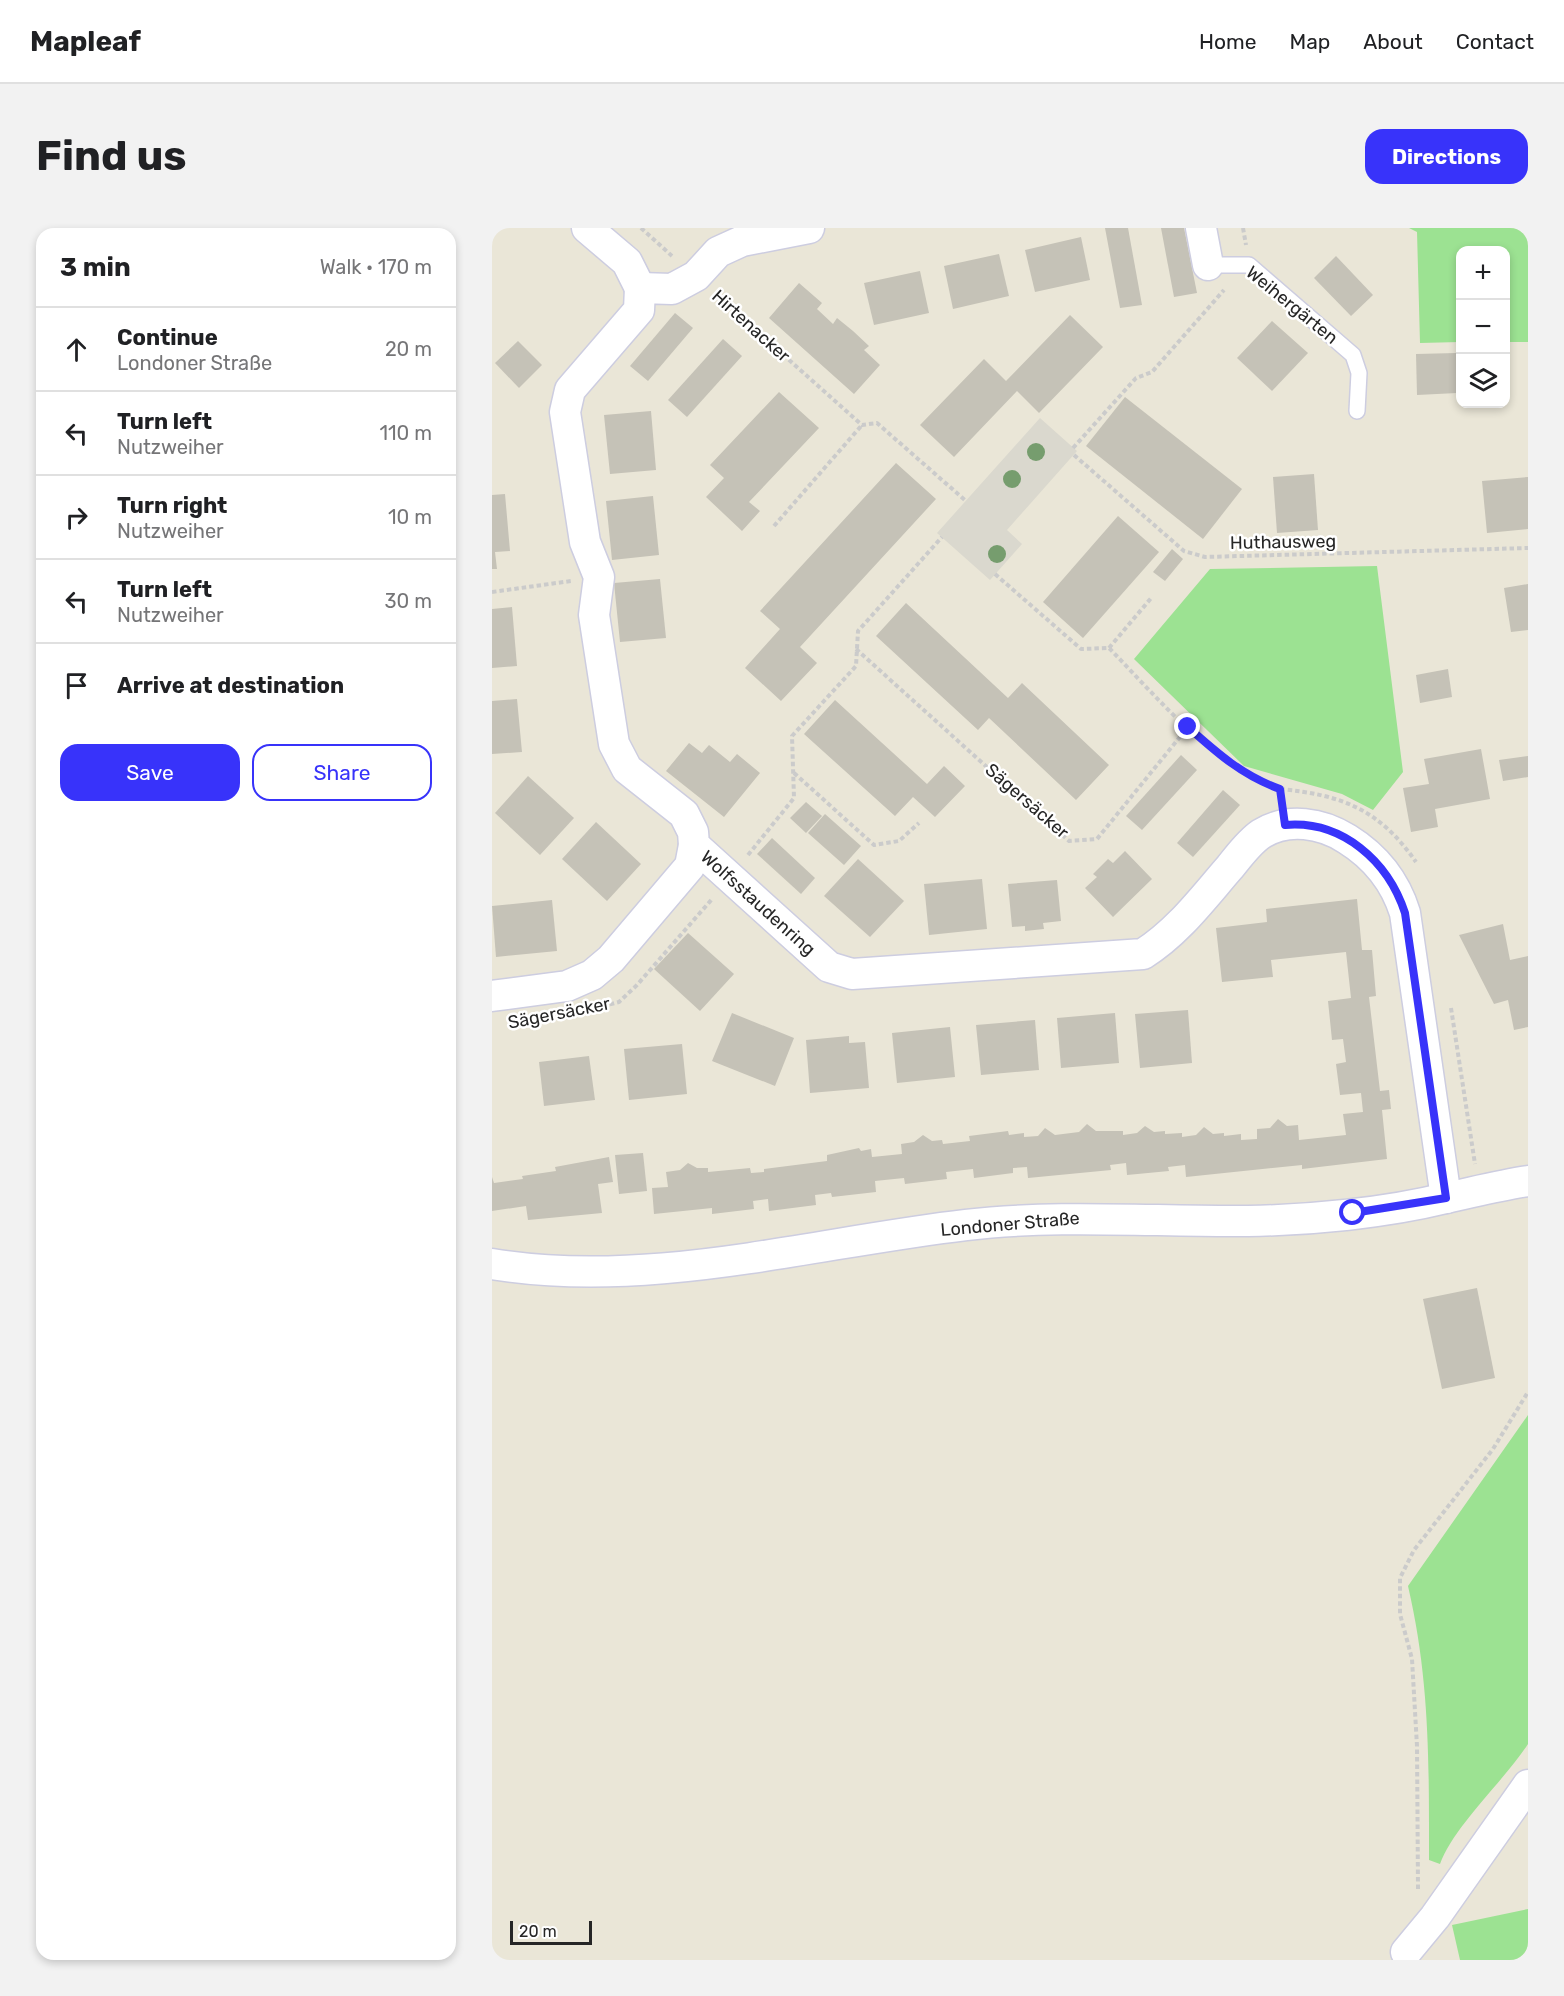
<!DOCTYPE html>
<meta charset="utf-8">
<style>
body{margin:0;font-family:Rubik,sans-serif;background:#f2f2f2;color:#202124}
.controls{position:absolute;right:18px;top:18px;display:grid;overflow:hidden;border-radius:12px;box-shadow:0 3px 9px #0003}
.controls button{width:54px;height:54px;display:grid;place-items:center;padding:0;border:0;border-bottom:2px solid #e0e0e0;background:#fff;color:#202124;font:30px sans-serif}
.scale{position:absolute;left:18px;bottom:15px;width:82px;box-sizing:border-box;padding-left:6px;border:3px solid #262626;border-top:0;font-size:16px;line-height:21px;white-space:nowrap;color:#262626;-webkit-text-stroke:4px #fff;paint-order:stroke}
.stop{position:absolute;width:18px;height:18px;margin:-14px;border:4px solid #3833fa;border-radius:50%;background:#fff}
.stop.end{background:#3833fa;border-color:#fff;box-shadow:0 2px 6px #0008}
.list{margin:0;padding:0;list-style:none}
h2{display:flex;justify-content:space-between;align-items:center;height:78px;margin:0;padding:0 24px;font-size:26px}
h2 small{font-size:20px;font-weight:400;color:#757577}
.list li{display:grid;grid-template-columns:39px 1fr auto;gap:18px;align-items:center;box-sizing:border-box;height:84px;padding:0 24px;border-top:2px solid #e0e0e0}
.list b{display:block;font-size:22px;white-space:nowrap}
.list p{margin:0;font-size:20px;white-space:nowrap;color:#757577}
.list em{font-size:20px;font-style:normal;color:#757577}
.actions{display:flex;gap:12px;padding:18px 24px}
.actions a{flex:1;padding:14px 0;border:2px solid #3833fa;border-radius:18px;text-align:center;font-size:21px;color:#3833fa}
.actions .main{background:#3833fa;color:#fff}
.icon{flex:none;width:33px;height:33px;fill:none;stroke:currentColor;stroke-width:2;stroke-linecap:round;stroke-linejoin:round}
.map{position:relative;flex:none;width:1036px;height:1732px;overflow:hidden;border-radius:18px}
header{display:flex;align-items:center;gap:36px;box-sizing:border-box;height:84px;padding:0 30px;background:#fff;border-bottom:2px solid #e0e0e0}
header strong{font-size:28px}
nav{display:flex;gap:33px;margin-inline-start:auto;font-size:21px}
.intro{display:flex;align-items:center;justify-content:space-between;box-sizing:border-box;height:144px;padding:0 36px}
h1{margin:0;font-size:42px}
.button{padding:15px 27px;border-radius:18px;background:#3833fa;color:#fff;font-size:21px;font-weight:700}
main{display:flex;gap:36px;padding:0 36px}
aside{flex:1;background:#fff;border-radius:18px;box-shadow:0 3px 9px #0003}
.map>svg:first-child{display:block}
</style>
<header>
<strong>Mapleaf</strong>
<nav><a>Home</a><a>Map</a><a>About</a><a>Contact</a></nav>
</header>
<div class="intro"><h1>Find us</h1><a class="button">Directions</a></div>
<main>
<aside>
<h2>3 min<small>Walk · 170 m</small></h2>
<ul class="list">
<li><svg class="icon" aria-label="ahead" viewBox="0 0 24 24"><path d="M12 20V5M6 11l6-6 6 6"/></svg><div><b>Continue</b><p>Londoner Straße</p></div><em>20 m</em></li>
<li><svg class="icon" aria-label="left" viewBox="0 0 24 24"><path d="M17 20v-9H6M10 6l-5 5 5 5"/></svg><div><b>Turn left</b><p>Nutzweiher</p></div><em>110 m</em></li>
<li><svg class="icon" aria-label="right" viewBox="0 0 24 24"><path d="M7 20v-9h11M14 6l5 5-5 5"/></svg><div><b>Turn right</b><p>Nutzweiher</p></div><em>10 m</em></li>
<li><svg class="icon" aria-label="left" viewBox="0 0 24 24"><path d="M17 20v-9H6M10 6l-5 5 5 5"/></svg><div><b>Turn left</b><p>Nutzweiher</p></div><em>30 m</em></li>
<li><svg class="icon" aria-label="arrive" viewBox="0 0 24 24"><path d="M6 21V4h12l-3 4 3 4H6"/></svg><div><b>Arrive at destination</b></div></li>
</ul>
<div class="actions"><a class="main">Save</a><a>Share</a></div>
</aside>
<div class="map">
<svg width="1036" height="1732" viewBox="0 0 1036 1732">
<rect width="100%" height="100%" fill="#eae6d7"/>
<g fill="#9ce292">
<polygon points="917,0 1036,0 1036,114 1014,114 1014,22 969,22 968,114 928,115 925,4"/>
<polygon points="885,338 911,544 881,582 850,566 752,538 642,431 718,341"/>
<path d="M 1036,1187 L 1036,1516 C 1011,1554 962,1598 948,1636 L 937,1632 C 937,1535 938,1453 916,1358 Z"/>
<polygon points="1036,1681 1036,1732 968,1732 960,1697"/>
</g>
<polygon fill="#dad8ce" points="548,190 585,223 515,302 530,316 498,352 445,305"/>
<g fill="#c5c2b7">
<polygon points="613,0 636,0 650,77 628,80"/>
<polygon points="669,0 692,0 705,65 682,69"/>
<polygon points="589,9 598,52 543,64 533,22"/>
<polygon points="507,26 517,68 461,81 452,38"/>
<polygon points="844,28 881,67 859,88 822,50"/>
<polygon points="428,43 437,85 382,97 372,55"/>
<polygon points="307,55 330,75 325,81 341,96 345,90 361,103 377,118 372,122 388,137 362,166 277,90"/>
<polygon points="183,85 201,100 156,153 138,138"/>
<polygon points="578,87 611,119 547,185 525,163 462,229 428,197 492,131 514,153"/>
<polygon points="780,93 816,125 780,163 745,130"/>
<polygon points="231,111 250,128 195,189 176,172"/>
<polygon points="26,113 50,137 27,160 3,135"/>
<polygon points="964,125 965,165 925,167 924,126"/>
<polygon points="287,164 327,200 257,274 268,283 250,303 214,269 232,250 218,237"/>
<polygon points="633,169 750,261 711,311 594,218"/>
<polygon points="159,183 164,242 118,246 112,187"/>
<polygon points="404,235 444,271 308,419 325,435 289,473 253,440 288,401 268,383"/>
<polygon points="822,246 826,302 785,305 781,249"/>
<polygon points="1036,249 1036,301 995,305 990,253"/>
<polygon points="13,266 18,323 3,324 5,341 0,341 0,267"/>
<polygon points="161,268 167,327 120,332 114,273"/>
<polygon points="626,288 667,324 591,410 551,374"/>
<polygon points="680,321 691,331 673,353 661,344"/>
<polygon points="168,351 174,410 128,414 122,355"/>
<polygon points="1036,356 1036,402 1019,404 1012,360"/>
<polygon points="414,375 516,470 530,455 617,537 584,572 497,490 486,502 384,408"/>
<polygon points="20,379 25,438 0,440 0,381"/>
<polygon points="956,441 960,469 928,475 924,447"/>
<polygon points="25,471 30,524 0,526 0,473"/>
<polygon points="343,472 435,556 452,538 473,558 443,589 421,569 403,588 312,506"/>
<polygon points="197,515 210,525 217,517 238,534 245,526 268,545 232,589 174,543"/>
<polygon points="989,521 998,571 943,581 946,599 919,604 911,560 937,556 932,531"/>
<polygon points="689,527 705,542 650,602 634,588"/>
<polygon points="1036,528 1036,549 1011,553 1007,532"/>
<polygon points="36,548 82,590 48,627 3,585"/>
<polygon points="731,562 748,577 701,629 685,615"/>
<polygon points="314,574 330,588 314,605 298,590"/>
<polygon points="333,586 369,618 352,637 316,605"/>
<polygon points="104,594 149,636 115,673 70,631"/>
<polygon points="280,610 323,650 309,666 265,626"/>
<polygon points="633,623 660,651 621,689 593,660 605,649 601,646 616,631 621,635"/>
<polygon points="366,631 412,673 378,709 332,668"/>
<polygon points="490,651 495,701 437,707 432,656"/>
<polygon points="565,652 569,693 551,695 552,701 533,703 533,698 520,699 516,656"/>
<polygon points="865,671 870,722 880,722 884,768 877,769 888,863 897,862 899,881 890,882 895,931 810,941 810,937 694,949 693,937 676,939 677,943 635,947 634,935 618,937 619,942 536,950 535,939 521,940 521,945 482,950 481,941 454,944 455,951 413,956 412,950 383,953 384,964 340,969 339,965 323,967 324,977 277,983 276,971 261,973 262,981 220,986 220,980 162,986 160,960 176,959 174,944 188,942 196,935 205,940 216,940 216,944 258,940 259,945 272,944 272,941 335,933 335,927 367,920 369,923 379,921 380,929 410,926 409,916 422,914 431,907 440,913 450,912 451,916 478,913 477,908 516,903 517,907 532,905 532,909 546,908 553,900 563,907 587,904 595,896 604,903 631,903 631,907 645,905 653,898 662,904 673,903 673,906 690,905 690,909 704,907 712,899 721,906 732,905 732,908 749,906 749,912 765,911 765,901 778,900 786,891 795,898 806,897 807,912 854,907 851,886 871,884 869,865 848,867 844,836 854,834 851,811 840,812 836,773 859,770 854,724 779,732 781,749 730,754 724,700 775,694 774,681"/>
<polygon points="60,672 65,723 4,729 0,678"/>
<polygon points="1011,696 1018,732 1036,728 1036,799 1022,802 1016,772 1002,776 967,707"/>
<polygon points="196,705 242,746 208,783 162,741"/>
<polygon points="696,782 700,835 648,840 643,786"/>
<polygon points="240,785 302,810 283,858 220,833"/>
<polygon points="623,785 627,835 569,840 565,790"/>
<polygon points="543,792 547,842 489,847 484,797"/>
<polygon points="458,799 463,849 405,855 400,805"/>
<polygon points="357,808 357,815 373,814 377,860 318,865 314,812"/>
<polygon points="190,816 195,866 137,872 132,821"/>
<polygon points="97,828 103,872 52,878 47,834"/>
<polygon points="151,925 155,963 127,966 123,927"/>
<polygon points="117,929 121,954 106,956 110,985 36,992 34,978 0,983 0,949 2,955 31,951 30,948 64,943 63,939"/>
<polygon points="985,1060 1003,1150 950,1161 931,1071"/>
</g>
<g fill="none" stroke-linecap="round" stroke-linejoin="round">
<g stroke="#cdcde0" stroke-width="18">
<polyline id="lane" points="716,37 757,37 861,127 867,145 865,183"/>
</g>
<g stroke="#cdcde0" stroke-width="33">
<g id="street">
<polyline points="95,0 135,34 148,60"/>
<path d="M 317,0 L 250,13 L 226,24 L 204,48 L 180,61 L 148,60 L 147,82 L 78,162 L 73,184 L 93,314 L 107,349 L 102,387 L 122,516 L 135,541 L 192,586 L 201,604 L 202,617 L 337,739 L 360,746 L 651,726 C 686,704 711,670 738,639 C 747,628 757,614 769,606 C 796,589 830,595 855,611 C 884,629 903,653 913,685 L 954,970"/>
<polyline points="709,0 716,37"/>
<polyline points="0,768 75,758 100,747 119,731 198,638 202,617"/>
<path d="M 0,1036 C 156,1062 319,1015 474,997 C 568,986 662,994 756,993 C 819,992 893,985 954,970 C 982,964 1008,957 1036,953"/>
<polyline points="914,1724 943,1689 1036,1557"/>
</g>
</g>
<g stroke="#cbcbcb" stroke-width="4" stroke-dasharray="4.5 3" stroke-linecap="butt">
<polyline points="149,0 180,28"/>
<polyline points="751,0 754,17"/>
<polyline points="224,67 370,197 385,195 474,273"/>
<polyline points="581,220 644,150 660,144 732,62"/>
<polyline points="582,227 692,323 713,329 1036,320"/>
<polyline points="282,298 370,197"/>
<path d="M 503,346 L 589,421 L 617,420 C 668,472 718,535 788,561 L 789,569"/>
<polyline points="0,364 79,353"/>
<polyline points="617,420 660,369"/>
<polyline points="364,421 577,613 605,611 696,499"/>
<polyline points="302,545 382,617 407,613 427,595"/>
<path d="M 788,561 C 850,567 887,581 924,634"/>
<polyline points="256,627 302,570 300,508 364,438 366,403 450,309"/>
<polyline points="959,780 983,936"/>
<polyline points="96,782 127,774 145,757 221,670"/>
<polyline points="926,1661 925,1518 920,1431 908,1386 908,1350 922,1322 1001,1221 1036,1164"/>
</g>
<use href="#lane" stroke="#fff" stroke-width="15"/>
<use href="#street" stroke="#fff" stroke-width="30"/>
</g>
<g fill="#769d6e">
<circle cx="544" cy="224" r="9"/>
<circle cx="520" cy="251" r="9"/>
<circle cx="505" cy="326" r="9"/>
</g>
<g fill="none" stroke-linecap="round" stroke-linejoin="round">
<path stroke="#3833fa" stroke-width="8" d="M 696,499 C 725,525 751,548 788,561 L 793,597 C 850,592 896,633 913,685 L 954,970 L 861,985"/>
</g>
<g text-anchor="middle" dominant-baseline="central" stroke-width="5" stroke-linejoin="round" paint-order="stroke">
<g font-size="18" fill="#262626" stroke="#fff">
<text transform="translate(800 77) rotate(39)">Weihergärten</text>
<text transform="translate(259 98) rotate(42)">Hirtenacker</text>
<text transform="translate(791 314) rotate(-1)">Huthausweg</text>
<text transform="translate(535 573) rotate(41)">Sägersäcker</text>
<text transform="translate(266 675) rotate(42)">Wolfsstaudenring</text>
<text transform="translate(67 785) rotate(-11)">Sägersäcker</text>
<text transform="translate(518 996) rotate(-5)">Londoner Straße</text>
</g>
</g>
</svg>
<div class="controls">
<button>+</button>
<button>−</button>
<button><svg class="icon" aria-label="layers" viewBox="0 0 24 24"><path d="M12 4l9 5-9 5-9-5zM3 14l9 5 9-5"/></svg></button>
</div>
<div class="scale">20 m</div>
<div class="stop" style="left:861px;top:985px"></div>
<div class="stop end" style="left:696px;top:499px"></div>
</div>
</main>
